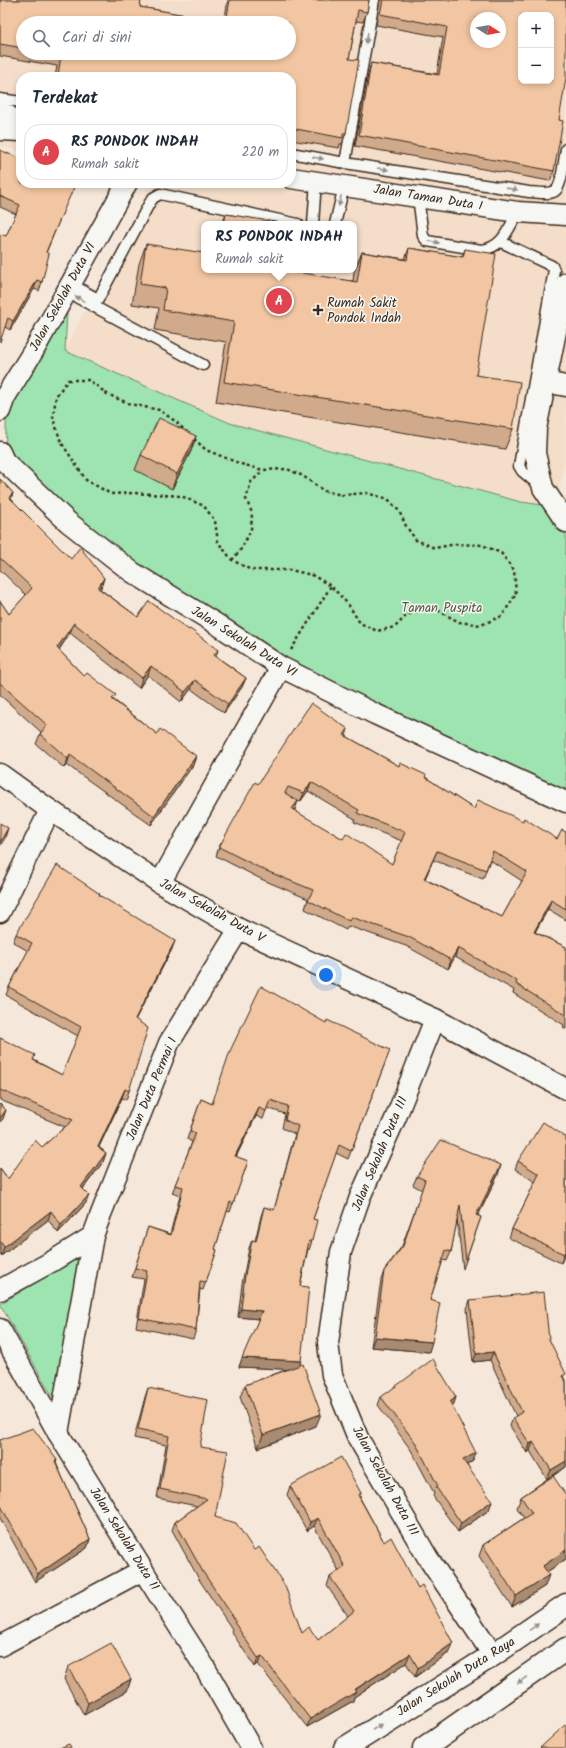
<!DOCTYPE html>
<html lang="id">
<meta charset="utf-8">
<style>
body{margin:0;font-family:Kalam,sans-serif;background:#f2f2f3;color:#1f2937}
.controls{position:absolute;right:12px;top:12px;display:grid;overflow:hidden;border-radius:8px;box-shadow:0 2px 6px #0003}
.controls button{width:36px;height:36px;display:grid;place-items:center;padding:0;border:0;border-bottom:1px solid #e0e1e3;background:#fff;color:#1f2937;font:20px sans-serif}
.compass{position:absolute;left:470px;top:12px;width:36px;height:36px;border-radius:50%;background:#fff;box-shadow:0 2px 6px #0003;rotate:101deg}
.you{position:absolute;left:326px;top:975px;width:14px;height:14px;margin:-10px;border:3px solid #fff;border-radius:50%;background:#1a73e8;box-shadow:0 0 0 6px #1a73e833}
.badge{display:grid;place-items:center;width:26px;height:26px;border-radius:50%;background:#3b2a1e;color:#fff;font-size:13px;font-weight:700}
.pin{position:absolute;translate:-50% -50%;border:2px solid #fff;box-shadow:0 1px 4px #0006}
.popup{position:absolute;left:201px;top:221px;width:156px;height:52px;box-sizing:border-box;display:grid;place-content:center;border-radius:8px;background:#fff;filter:drop-shadow(0 1px 3px #0005);font-size:13px;white-space:nowrap;color:#747a83}
.popup b{font-size:15px;color:#1f2937}
.popup::after{content:'';position:absolute;left:50%;top:100%;margin-left:-8px;border:8px solid transparent;border-top-color:#fff}
.list{margin:0;padding:0;list-style:none}
h2{display:flex;justify-content:space-between;align-items:center;height:52px;margin:0;padding:0 16px;font-size:17px}
h2 small{font-size:13px;font-weight:400;color:#747a83}
.list li{display:grid;grid-template-columns:26px 1fr auto;gap:12px;align-items:center;box-sizing:border-box;height:56px;margin:0 8px 8px;padding:0 8px;border:1px solid #e0e1e3;border-radius:16px}
.list b{display:block;font-size:15px;white-space:nowrap}
.list p{margin:0;font-size:13px;white-space:nowrap;color:#747a83}
.list em{font-size:13px;font-style:normal;color:#747a83}
.icon{flex:none;width:22px;height:22px;fill:none;stroke:currentColor;stroke-width:2;stroke-linecap:round;stroke-linejoin:round}
.map{position:relative;flex:none;width:566px;height:1748px;overflow:hidden}
.search{position:absolute;background:#fff;box-shadow:0 2px 6px #0003;left:16px;top:16px;width:280px;height:44px;display:flex;align-items:center;gap:10px;box-sizing:border-box;padding:0 14px;border-radius:22px;color:#747a83;font-size:15px}
.panel{position:absolute;background:#fff;box-shadow:0 2px 6px #0003;left:16px;top:72px;width:280px;height:116px;border-radius:16px}
.map>svg:first-child{display:block}
</style>
<div class="map">
<svg width="566" height="1748" viewBox="0 0 566 1748">
<rect width="100%" height="100%" fill="#f5e8da"/>
<filter id="ink" filterUnits="userSpaceOnUse"><feTurbulence type="fractalNoise" baseFrequency=".025" numOctaves="2"/><feDisplacementMap in="SourceGraphic" scale="8" xChannelSelector="R" yChannelSelector="G"/><feConvolveMatrix kernelMatrix="1 2 1 2 8 2 1 2 1" color-interpolation-filters="sRGB"/></filter>
<g filter="url(#ink)">
<path fill="#f4dec9" fill-rule="evenodd" d="M 0,0 L 566,0 L 566,452 L 557,507 L 521,502 L 230,423 L 64,351 L 145,196 L 154,183 L 291,183 L 291,77 L 21,77 L 21,151 L 0,146 ZM 521,15 L 551,15 L 551,81 L 521,81 ZM 476,18 L 500,18 L 500,42 L 476,42 ZM 23,23 L 289,23 L 289,53 L 23,53 ZM 204,224 L 354,224 L 354,270 L 204,270 Z"/>
<g fill="#9ee4b0" stroke="#6c8767">
<polygon points="68,293 65,351 230,423 521,502 557,507 566,518 566,807 289,670 134,571 5,460 7,398"/>
<polygon points="82,1255 55,1401 0,1304"/>
</g>
<g fill="none" stroke-linecap="round" stroke-linejoin="round">
<g stroke="#3b2a1e" stroke-width="13">
<g id="service">
<polyline points="0,99 21,102"/>
<path d="M 291,153 L 345,163 L 529,192 C 536,192 549,195 555,191 C 562,187 564,158 566,149"/>
<polyline points="345,163 374,0"/>
<path d="M 418,196 L 423,236 L 427,241 L 481,250 C 503,248 508,229 518,212"/>
<polyline points="313,224 316,181"/>
<polyline points="335,224 344,186"/>
<polyline points="501,242 552,266 554,270 519,466 522,471 541,487"/>
<polyline points="71,284 98,299"/>
<polyline points="67,292 203,365"/>
<polyline points="94,307 149,204 153,198 160,194 298,224"/>
</g>
</g>
<g stroke="#3b2a1e" stroke-width="23">
<g id="minor">
<polyline points="0,113 7,115 21,125"/>
<polyline points="0,130 21,131"/>
<polyline points="291,178 518,212 566,215"/>
<polyline points="566,283 536,429 535,453 543,488 566,522"/>
<polyline points="545,382 566,386"/>
<polyline points="0,411 5,397 34,350 127,183"/>
<polyline points="0,452 4,461 68,522 132,572 218,625 281,667 375,714 566,802"/>
<polyline points="0,774 50,810 160,883 239,929 435,1019 566,1089"/>
<polyline points="160,883 281,667"/>
<polyline points="0,912 50,810"/>
<polyline points="435,1019 396,1117 360,1197 341,1252 328,1343 332,1375 358,1438 428,1558 493,1655"/>
<polyline points="0,1290 51,1262 93,1236"/>
<polyline points="0,1329 58,1433 151,1583 204,1666 251,1748"/>
<polyline points="58,1433 93,1236 101,1214 169,1043 239,929"/>
<polyline points="0,1646 143,1570"/>
</g>
</g>
<g stroke="#3b2a1e" stroke-width="25">
<g id="tertiary">
<polyline points="345,1748 493,1655 566,1605"/>
<polyline points="424,1748 566,1649"/>
</g>
</g>
<g stroke="#3b2a1e" stroke-width="2.5" stroke-dasharray="3 3" stroke-linecap="butt">
<polygon points="68,380 89,380 107,394 130,404 159,410 175,421 206,450 241,464 263,470 287,469 303,476 324,491 342,495 367,493 388,499 399,511 406,526 416,540 435,548 456,544 482,545 501,553 514,570 516,594 502,616 481,625 459,622 439,611 423,609 407,615 395,627 377,631 360,623 348,604 331,586 312,575 290,570 251,570 232,560 218,542 215,521 204,506 181,496 134,493 111,494 86,480 61,442 53,418 56,396"/>
<polyline points="232,560 241,549 251,530 252,513 246,499 251,482 263,471"/>
<polyline points="291,650 331,586"/>
</g>
<use href="#service" stroke="#f6f6f2" stroke-width="10"/>
<use href="#minor" stroke="#f6f6f2" stroke-width="20"/>
<use href="#tertiary" stroke="#f6f6f2" stroke-width="22"/>
</g>
<g fill="#d0aa8b" stroke="#3b2a1e" fill-rule="evenodd">
<path d="M 0,0 L 141,0 L 140,7 L 224,22 L 228,0 L 369,0 L 367,12 L 363,22 L 356,21 L 349,59 L 346,133 L 342,144 L 340,144 L 339,148 L 291,140 L 291,77 L 55,77 L 57,66 L 0,56 ZM 23,23 L 289,53 L 23,53 Z"/>
<polygon points="380,0 566,0 559,120 554,171 550,181 355,146 368,74 371,63 437,74 443,37 376,25"/>
<polygon points="0,150 62,214 46,253 42,282 39,291 34,289 10,330 5,327 6,236 16,214 0,207"/>
<polygon points="226,214 282,224 222,224"/>
<polygon points="146,244 204,270 353,281 354,272 362,252 405,259 409,248 462,257 465,249 476,375 513,429 505,449 216,402 226,342 155,330 159,308 132,304 139,264"/>
<polygon points="196,436 191,451 172,489 135,470 141,455"/>
<polygon points="0,479 13,493 11,499 71,559 104,578 100,589 138,617 189,630 218,650 216,656 246,678 242,687 224,713 191,689 181,702 148,675 139,688 70,633 59,650 84,676 114,700 157,734 196,756 193,765 151,825 67,765 64,768 36,744 40,734 41,732 0,695 0,601 9,614 26,595 0,570"/>
<path d="M 348,729 L 346,736 L 399,766 L 425,777 L 474,809 L 557,839 L 566,832 L 566,920 L 548,909 L 535,932 L 566,947 L 566,1029 L 563,1027 L 564,1025 L 513,993 L 514,990 L 455,957 L 448,969 L 406,946 L 348,926 L 346,930 L 305,909 L 308,899 L 261,879 L 216,856 L 219,847 L 258,784 ZM 308,791 L 355,819 L 354,822 L 402,841 L 392,864 L 343,839 L 294,811 L 297,801 L 300,802 ZM 433,860 L 483,879 L 490,860 L 522,881 L 502,917 L 425,879 Z"/>
<polygon points="99,895 172,949 135,1020 129,1091 126,1100 122,1098 99,1147 106,1153 103,1162 83,1189 86,1203 58,1233 48,1220 1,1256 0,1254 0,1168 8,1179 42,1147 65,1127 0,1100 0,1038 34,1060 62,1075 78,1036 6,995 9,987 28,951 13,942 16,934"/>
<polygon points="326,1023 390,1050 348,1159 336,1153 313,1219 312,1241 309,1250 308,1249 300,1286 299,1365 316,1426 258,1448 240,1397 245,1385 288,1369 239,1367 259,1319 238,1317 242,1284 249,1248 252,1240 255,1241 261,1216 264,1207 274,1210 295,1134 282,1128 285,1114 267,1108 263,1119 256,1116 236,1157 248,1161 230,1212 227,1211 215,1249 217,1250 203,1290 200,1289 196,1330 193,1339 136,1327 144,1279 132,1277 148,1227 170,1234 180,1196 172,1193 192,1142 187,1139 201,1099 212,1104"/>
<polygon points="566,1137 566,1251 561,1263 509,1238 512,1229 535,1182 515,1169 518,1161"/>
<polygon points="498,1175 478,1216 481,1217 463,1269 457,1219 451,1252 447,1261 443,1260 430,1300 429,1352 371,1347 381,1280 384,1271 402,1246 422,1190 413,1185 417,1176"/>
<polygon points="470,1300 549,1339 564,1378 566,1382 566,1467 553,1476 566,1559 547,1572 545,1586 512,1607 479,1556 483,1545 524,1518 517,1508 521,1497 547,1479 530,1451 527,1453 510,1426 513,1418 516,1416 490,1360 473,1362 467,1309"/>
<polygon points="148,1388 200,1447 215,1517 302,1633 318,1640 348,1616 327,1586 330,1577 339,1571 314,1526 307,1531 287,1495 290,1486 361,1493 360,1498 384,1542 418,1588 453,1643 450,1652 415,1677 406,1663 354,1697 353,1701 307,1727 258,1664 255,1667 231,1631 232,1629 200,1581 172,1530 175,1522 197,1506 157,1498 166,1445 134,1438 145,1397"/>
<polygon points="381,1397 456,1397 453,1406 452,1406 473,1461 467,1465 489,1510 458,1532 433,1496 434,1493 411,1450 378,1405"/>
<polygon points="0,1440 57,1460 56,1463 90,1539 87,1548 35,1582 0,1518"/>
<polygon points="68,1667 131,1679 127,1691 84,1715 64,1679"/>
</g>
<g fill="#a98b71" stroke="#3b2a1e">
<polygon points="37,280 34,289 10,330 13,321"/>
<polygon points="196,436 191,451 172,489 177,474"/>
<polygon points="13,493 9,502 9,497"/>
<polygon points="104,578 101,588 95,597 98,588"/>
<polygon points="74,623 70,633 54,657 57,648"/>
<polygon points="151,666 148,675 139,688 142,678"/>
<polygon points="246,678 242,687 224,713 228,704"/>
<polygon points="195,680 191,689 181,702 185,692"/>
<polygon points="70,755 67,765 64,768 68,759"/>
<polygon points="196,756 193,765 151,825 154,816"/>
<polygon points="311,782 308,791 300,802 304,793"/>
<polygon points="298,801 295,810 292,809"/>
<polygon points="8,828 5,838 0,846 0,842"/>
<polygon points="437,851 433,860 421,888 424,879"/>
<polygon points="551,900 548,909 530,941 534,932"/>
<polygon points="175,941 172,949 131,1028 135,1019"/>
<polygon points="458,948 455,957 448,969 451,960"/>
<polygon points="125,1089 122,1098 95,1155 98,1147"/>
<polygon points="259,1108 256,1116 232,1164 235,1156"/>
<polygon points="6,1110 3,1119 0,1122 0,1118"/>
<polygon points="106,1153 103,1162 78,1195 81,1187"/>
<polygon points="501,1165 498,1175 473,1225 476,1215"/>
<polygon points="89,1195 86,1203 58,1233 61,1225"/>
<polygon points="51,1211 48,1220 1,1256 4,1247"/>
<polygon points="566,1249 566,1251 561,1263 564,1254"/>
<polygon points="241,1309 262,1311 259,1319 238,1317"/>
<polygon points="375,1337 432,1342 429,1352 371,1347"/>
<polygon points="493,1352 490,1360 473,1362 476,1354"/>
<polygon points="242,1358 301,1361 298,1370 239,1367"/>
<polygon points="456,1397 453,1406 446,1410 450,1402"/>
<polygon points="321,1414 316,1426 258,1448 263,1435"/>
<polygon points="533,1442 530,1451 527,1453 530,1444"/>
<polygon points="476,1453 473,1461 460,1469 463,1460"/>
<polygon points="566,1461 566,1467 547,1479 551,1470"/>
<polygon points="492,1501 489,1510 458,1532 461,1523"/>
<polygon points="318,1518 314,1526 307,1531 310,1522"/>
<polygon points="90,1539 87,1548 35,1582 38,1574"/>
<polygon points="566,1550 566,1559 539,1577 543,1566"/>
<polygon points="549,1575 545,1586 512,1607 516,1596"/>
<polygon points="453,1643 450,1652 415,1677 418,1668"/>
<polygon points="410,1654 406,1663 354,1697 353,1701 307,1727 310,1719"/>
<polygon points="262,1656 258,1664 255,1667 258,1658"/>
<polygon points="131,1679 127,1691 84,1715 88,1703"/>
</g>
<g fill="#f2c6a2" stroke="#3b2a1e" fill-rule="evenodd">
<polygon points="1,0 141,0 140,7 226,22 230,0 369,0 367,12 358,10 349,59 359,60 346,133 343,133 343,138 291,128 291,77 61,77 58,76 61,55 47,53 289,53 289,23 23,23 23,48 0,44 0,6"/>
<path d="M 383,0 L 566,0 L 566,78 L 559,120 L 563,121 L 554,171 L 359,135 L 371,63 L 439,75 L 447,27 L 380,14 ZM 521,15 L 551,15 L 551,81 L 521,81 ZM 476,18 L 500,18 L 500,42 L 476,42 Z"/>
<polygon points="0,150 21,159 21,183 76,183 66,205 46,252 49,254 42,282 37,280 13,321 8,318 0,342 0,234 6,236 20,205 0,196"/>
<polygon points="226,214 282,223 282,224 224,224"/>
<polygon points="146,244 204,253 204,270 285,270 357,282 362,252 407,260 409,248 463,257 465,249 496,254 476,375 520,382 513,429 224,382 234,322 163,310 166,288 140,284"/>
<polygon points="159,418 196,436 177,474 141,455"/>
<polygon points="0,479 13,493 9,497 71,559 80,547 104,578 98,588 138,617 149,601 189,630 190,629 218,650 214,655 246,678 228,704 195,680 185,692 151,666 142,678 74,623 57,648 84,676 87,673 116,695 112,699 157,734 160,729 196,756 154,816 70,755 68,759 40,734 47,725 0,683 0,601 9,614 32,588 0,558"/>
<path d="M 311,703 L 348,729 L 344,735 L 399,766 L 400,763 L 426,775 L 425,777 L 474,809 L 478,800 L 523,821 L 524,818 L 557,839 L 562,830 L 566,832 L 566,909 L 551,900 L 534,932 L 566,947 L 566,1015 L 516,984 L 517,981 L 458,948 L 451,960 L 409,937 L 351,917 L 349,921 L 308,900 L 313,890 L 264,870 L 219,847 L 255,782 L 258,784 ZM 311,782 L 359,810 L 357,813 L 405,832 L 392,864 L 346,833 L 343,839 L 292,809 L 298,801 L 285,793 L 288,787 L 304,793 ZM 437,851 L 486,870 L 493,851 L 527,872 L 502,917 L 424,879 Z"/>
<polygon points="0,823 8,828 0,842"/>
<polygon points="57,865 100,894 99,895 175,941 135,1019 148,1028 129,1091 125,1089 98,1147 106,1153 81,1187 89,1195 61,1225 51,1211 4,1247 0,1241 0,1168 8,1179 35,1140 42,1147 73,1120 0,1090 0,1038 35,1055 33,1060 62,1075 81,1027 9,987 32,943 16,934"/>
<polygon points="261,986 326,1023 327,1020 390,1050 351,1151 339,1145 313,1219 317,1220 312,1241 309,1241 300,1286 309,1287 301,1361 242,1358 262,1311 241,1309 245,1275 252,1240 256,1241 264,1207 274,1210 298,1126 285,1120 288,1106 270,1100 266,1111 259,1108 235,1156 248,1161 233,1204 230,1202 215,1249 217,1250 206,1282 200,1281 196,1330 139,1318 147,1271 135,1268 148,1227 171,1235 183,1187 175,1185 196,1133 190,1131 201,1099 212,1104 230,1051"/>
<polygon points="0,1104 6,1110 0,1118"/>
<polygon points="543,1122 566,1137 566,1249 564,1254 512,1229 539,1174 518,1161"/>
<polygon points="441,1140 501,1165 476,1215 481,1217 466,1260 460,1205 451,1252 446,1250 430,1300 440,1303 432,1342 375,1337 384,1271 403,1246 425,1180 417,1176"/>
<polygon points="544,1292 549,1339 566,1374 562,1376 566,1382 566,1461 551,1470 533,1442 530,1444 513,1418 522,1412 493,1352 476,1354 470,1300"/>
<polygon points="433,1359 456,1397 450,1402 476,1453 463,1460 492,1501 461,1523 436,1487 438,1486 415,1442 381,1397"/>
<polygon points="303,1364 321,1414 263,1435 245,1385"/>
<polygon points="148,1388 208,1400 200,1447 228,1451 215,1517 236,1523 254,1550 259,1547 285,1586 302,1633 309,1627 318,1640 354,1611 330,1577 345,1567 318,1518 310,1522 290,1486 341,1457 361,1493 358,1495 384,1542 391,1537 418,1588 422,1585 453,1643 418,1668 410,1654 354,1690 356,1692 310,1719 262,1656 258,1658 234,1622 236,1621 203,1572 175,1522 207,1499 160,1489 169,1436 138,1429"/>
<polygon points="33,1428 57,1460 55,1461 90,1539 38,1574 0,1504 0,1440"/>
<polygon points="553,1476 566,1495 566,1550 543,1566 549,1575 516,1596 483,1545 532,1513 521,1497"/>
<polygon points="111,1643 131,1679 88,1703 68,1667"/>
<polygon points="566,1724 566,1748 540,1748"/>
<polygon points="69,1744 71,1748 60,1748"/>
</g>
<defs><path id="oneway-solid" d="M-6-.8H1V-3.2L6.5 0L1 3.2V.8H-6Z"/></defs>
<g fill="#989088">
<use href="#oneway-solid" transform="translate(367 38) rotate(100)"/>
<use href="#oneway-solid" transform="translate(318 158) rotate(10)"/>
<use href="#oneway-solid" transform="translate(383 169) rotate(9)"/>
<use href="#oneway-solid" transform="translate(512 189) rotate(9)"/>
<use href="#oneway-solid" transform="translate(340 201) rotate(102)"/>
<use href="#oneway-solid" transform="translate(434 242) rotate(13)"/>
<use href="#oneway-solid" transform="translate(80 299) rotate(-151)"/>
<use href="#oneway-solid" transform="translate(534 1627) rotate(-34)"/>
<use href="#oneway-solid" transform="translate(522 1680) rotate(145)"/>
<use href="#oneway-solid" transform="translate(377 1727) rotate(-33)"/>
</g>
</g>
<path fill="#3b2a1e" stroke="#f6f6f2" stroke-width="1.5" d="M316 304h4v4h4v4h-4v4h-4v-4h-4v-4h4z"/>
<g text-anchor="middle" dominant-baseline="central" stroke-width="3" stroke-linejoin="round" paint-order="stroke">
<g font-size="13" fill="#3b2a1e" stroke="#f6f6f2">
<text transform="translate(428 198) rotate(9)">Jalan Taman Duta I</text>
<text transform="translate(63 297) rotate(-61)">Jalan Sekolah Duta VI</text>
<text transform="translate(244 642) rotate(32)">Jalan Sekolah Duta VI</text>
<text transform="translate(212 911) rotate(29)">Jalan Sekolah Duta V</text>
<text transform="translate(152 1089) rotate(-67)">Jalan Duta Permai I</text>
<text transform="translate(380 1154) rotate(-67)">Jalan Sekolah Duta III</text>
<text transform="translate(385 1481) rotate(61)">Jalan Sekolah Duta III</text>
<text transform="translate(124 1539) rotate(58)">Jalan Sekolah Duta II</text>
<text transform="translate(456 1677) rotate(-32)">Jalan Sekolah Duta Raya</text>
</g>
<g font-size="13" fill="#3b2a1e" stroke="#f6f6f2" text-anchor="start">
<text x="327" y="303">Rumah Sakit<tspan x="327" dy="15">Pondok Indah</tspan></text>
</g>
<g font-size="13" fill="#545842" stroke="#f6f6f2">
<text x="442" y="608">Taman Puspita</text>
</g>
</g>
</svg>
<div class="controls">
<button>+</button>
<button>−</button>
</div>
<svg class="compass" viewBox="-18 -18 36 36"><path d="M0-13l5 13h-10z" fill="#e53935"/><path d="M0 13l5-13h-10z" fill="#747a83"/></svg>
<div class="you"></div>
<div class="pin badge" style="left:279px;top:301px;background:#e0444e">A</div>
<div class="popup"><b>RS PONDOK INDAH</b>Rumah sakit</div>
<div class="search"><svg class="icon" aria-label="search" viewBox="0 0 24 24"><circle cx="10" cy="10" r="6"/><path d="M15 15l6 6"/></svg>Cari di sini</div>
<section class="panel">
<h2>Terdekat<small></small></h2>
<ul class="list">
<li><span class="badge" style="background:#e0444e">A</span><div><b>RS PONDOK INDAH</b><p>Rumah sakit</p></div><em>220 m</em></li>
</ul>
</section>
</div>
